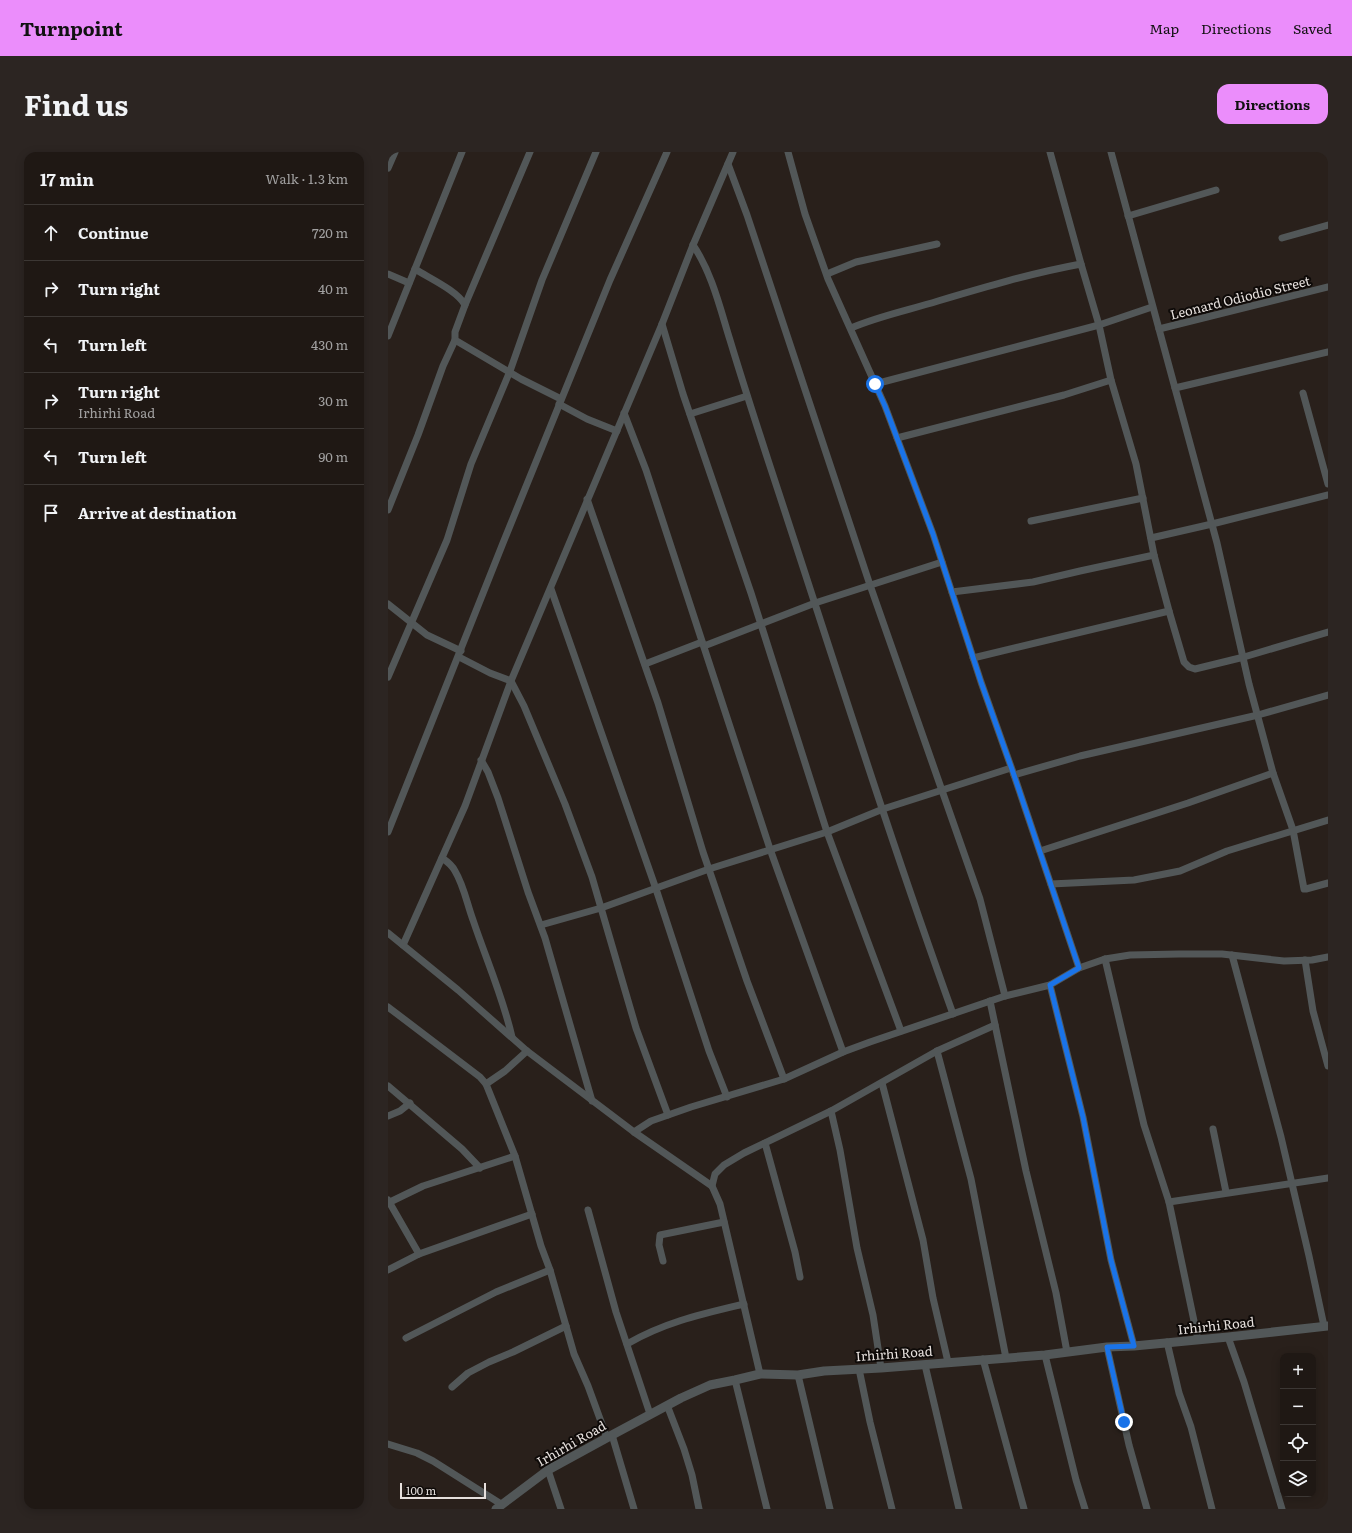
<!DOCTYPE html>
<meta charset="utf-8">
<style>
body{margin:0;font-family:Literata,serif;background:#2c2522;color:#f1f3f6}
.controls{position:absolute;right:12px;bottom:12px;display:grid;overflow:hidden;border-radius:8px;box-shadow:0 2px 10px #0003}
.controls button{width:36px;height:36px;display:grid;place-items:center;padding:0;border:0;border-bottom:1px solid #3c3734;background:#1f1814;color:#f1f3f6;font:20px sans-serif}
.scale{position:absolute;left:12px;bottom:10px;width:86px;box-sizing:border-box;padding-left:4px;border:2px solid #e6e0dd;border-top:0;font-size:11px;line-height:14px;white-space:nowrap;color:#e6e0dd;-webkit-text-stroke:3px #0e0a08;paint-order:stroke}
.stop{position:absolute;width:12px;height:12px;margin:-9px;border:3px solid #1a73e8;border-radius:50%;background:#fff}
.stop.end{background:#1a73e8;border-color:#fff;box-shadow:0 1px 4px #0008}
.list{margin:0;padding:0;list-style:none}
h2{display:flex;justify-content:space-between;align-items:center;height:52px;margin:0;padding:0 16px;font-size:17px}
h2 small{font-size:13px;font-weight:400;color:#a1a0a0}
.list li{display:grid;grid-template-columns:26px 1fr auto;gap:12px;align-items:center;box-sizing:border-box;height:56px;padding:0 16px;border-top:1px solid #3c3734}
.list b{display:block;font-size:15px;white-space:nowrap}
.list p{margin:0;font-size:13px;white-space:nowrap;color:#a1a0a0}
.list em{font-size:13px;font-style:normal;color:#a1a0a0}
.icon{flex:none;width:22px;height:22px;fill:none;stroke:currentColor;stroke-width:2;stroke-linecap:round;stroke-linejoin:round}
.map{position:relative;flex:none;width:940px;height:1357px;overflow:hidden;border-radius:12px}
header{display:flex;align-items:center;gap:24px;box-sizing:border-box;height:56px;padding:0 20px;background:#eb8dfb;color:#111}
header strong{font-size:19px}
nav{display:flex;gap:22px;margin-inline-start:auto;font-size:14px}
.intro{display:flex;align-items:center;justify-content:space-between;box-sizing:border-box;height:96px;padding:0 24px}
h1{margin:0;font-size:28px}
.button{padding:10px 18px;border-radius:12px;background:#eb8dfb;color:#111;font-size:14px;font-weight:700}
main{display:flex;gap:24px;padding:0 24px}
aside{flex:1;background:#1f1814;border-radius:12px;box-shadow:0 2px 10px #0003}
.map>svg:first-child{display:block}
</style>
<header>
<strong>Turnpoint</strong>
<nav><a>Map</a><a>Directions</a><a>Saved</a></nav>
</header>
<div class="intro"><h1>Find us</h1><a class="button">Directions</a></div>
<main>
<aside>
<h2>17 min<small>Walk · 1.3 km</small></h2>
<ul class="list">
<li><svg class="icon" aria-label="ahead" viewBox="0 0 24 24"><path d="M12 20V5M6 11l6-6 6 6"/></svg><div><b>Continue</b></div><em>720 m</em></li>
<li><svg class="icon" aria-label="right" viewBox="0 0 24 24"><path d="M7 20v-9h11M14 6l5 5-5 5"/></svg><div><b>Turn right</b></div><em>40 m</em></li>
<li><svg class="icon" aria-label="left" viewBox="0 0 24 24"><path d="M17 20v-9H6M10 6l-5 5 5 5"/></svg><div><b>Turn left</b></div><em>430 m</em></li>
<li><svg class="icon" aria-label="right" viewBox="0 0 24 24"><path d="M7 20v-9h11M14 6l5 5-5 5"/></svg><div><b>Turn right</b><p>Irhirhi Road</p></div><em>30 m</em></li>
<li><svg class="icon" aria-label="left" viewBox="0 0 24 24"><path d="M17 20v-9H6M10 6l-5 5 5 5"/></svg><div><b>Turn left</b></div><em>90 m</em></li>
<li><svg class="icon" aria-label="arrive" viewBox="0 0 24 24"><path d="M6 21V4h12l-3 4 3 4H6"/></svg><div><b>Arrive at destination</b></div></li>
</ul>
</aside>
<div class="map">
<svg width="940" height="1357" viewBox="0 0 940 1357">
<rect width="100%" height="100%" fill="#29201b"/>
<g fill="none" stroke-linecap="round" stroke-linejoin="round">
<g stroke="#525758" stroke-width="7">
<polyline points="400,0 417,62 440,127 497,254 545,382 593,530 626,623 691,816"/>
<polyline points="662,0 693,112"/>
<polyline points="723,0 829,391 861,532 885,621 905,678 916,737 918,737 940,731"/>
<polyline points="340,12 359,63 482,433 592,747 617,844"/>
<polyline points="0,16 7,0"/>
<polyline points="740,64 828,38"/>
<polyline points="894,86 940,73"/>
<path d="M 305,93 C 324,121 332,156 342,188 C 354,228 367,268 380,308 C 441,493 499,679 565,862"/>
<path d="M 27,117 C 41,126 70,139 77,153 L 67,180 L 67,188 L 133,227 L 173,247"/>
<polyline points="0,122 21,131"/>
<polyline points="439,122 468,110 549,92"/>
<polyline points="77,153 142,0"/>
<polyline points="274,172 295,242 363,441 439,680 513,879"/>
<path d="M 463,176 C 491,164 521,158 550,149 C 597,135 644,121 693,112 L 711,173 L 723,228"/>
<polyline points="771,177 940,135"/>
<polyline points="0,184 74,0"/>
<polyline points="487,232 711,173 764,155"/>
<polyline points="787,236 940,200"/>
<polyline points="915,241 940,332"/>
<polyline points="171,252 199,267 229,279"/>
<polyline points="236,261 258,318 382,697 455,900"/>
<polyline points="302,262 359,244"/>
<polyline points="509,286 676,243 723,228 748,312 766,403 781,459 585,506"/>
<polyline points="199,347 270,551 315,700 359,829 396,927"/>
<polyline points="0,358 30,283 55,214 67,188"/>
<polyline points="643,369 755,346"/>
<polyline points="763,386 824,372 940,343"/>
<polyline points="163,437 268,737 321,899 339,945"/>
<polyline points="564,440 645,430 692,419 766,403"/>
<polyline points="0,452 39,483 73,499"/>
<polyline points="781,459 796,510 801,515 807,517 856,505 940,480"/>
<polyline points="316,494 427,451 554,410"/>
<polyline points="71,505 102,521 123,529 136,554 177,652 204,725 248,876 280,963"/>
<polyline points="257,512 314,490"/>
<polyline points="0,525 59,388 83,312 122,219 154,128 208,0"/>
<polyline points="93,608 100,620 110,646 140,740 157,786 204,949"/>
<polyline points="626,623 692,604 870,563 940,543"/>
<polyline points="0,680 115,391 222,128 279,0"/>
<polyline points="652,699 800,651 885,621"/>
<path d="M 54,706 C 60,710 64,713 67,719 C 76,734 79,752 85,768 C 98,807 115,845 124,885"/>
<polyline points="663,732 746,728 792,719 839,699 940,668"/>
<polyline points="153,773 213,756 321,717 439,680 495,657 623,616"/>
<polyline points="0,781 70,838 139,899 246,980 324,1034 332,1052 372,1222"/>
<polyline points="15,793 77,654 123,529 274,172 305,93 345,0"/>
<polyline points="844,803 893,985 921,1104 936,1174"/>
<polyline points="717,807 756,973 781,1050 810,1188"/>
<polyline points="917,808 925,859 940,914"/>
<polyline points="662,833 695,965 723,1108 746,1194"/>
<polyline points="602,849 638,1019 668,1141 679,1200"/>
<polyline points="0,855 92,925 98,932 127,1004 153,1094 162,1118 186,1202 200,1234 219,1286"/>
<polyline points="549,899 583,1027 618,1206"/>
<polyline points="494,931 535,1088 545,1146 560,1210"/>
<polyline points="98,932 117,919 139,899"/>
<polyline points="0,934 74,997 92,1016"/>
<polyline points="443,959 452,998 469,1096 485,1163 493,1216"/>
<polyline points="0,964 12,959 22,951"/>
<polyline points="825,977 838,1040"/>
<polyline points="246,980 263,969 303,955 396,927 455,900 482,890 617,844 662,833 691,816 717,807 742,803 791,802 834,802 896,809 924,808 940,805"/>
<polyline points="377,991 407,1100 412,1125"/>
<polyline points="324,1034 327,1022 336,1013 356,1001 443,959 549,899 607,873"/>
<polyline points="0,1048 31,1102"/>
<polyline points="2,1050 35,1034 127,1004"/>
<polyline points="781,1050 940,1026"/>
<polyline points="200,1058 228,1160 262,1262"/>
<polyline points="275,1109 271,1093 272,1083 336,1070"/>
<polyline points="0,1118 31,1102 144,1062"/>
<polyline points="840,1185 856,1230 894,1357"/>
<polyline points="18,1186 108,1140 162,1118"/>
<polyline points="779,1190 791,1241 803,1275 824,1357"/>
<path d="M 239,1192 C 277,1170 314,1162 356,1152"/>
<polyline points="719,1195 741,1293 759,1357"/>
<polyline points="657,1203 688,1328 697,1357"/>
<polyline points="595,1207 636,1357"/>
<polyline points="537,1213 571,1357"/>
<polyline points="471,1217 482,1270 504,1357"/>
<polyline points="410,1223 442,1357"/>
<polyline points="347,1228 379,1357"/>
<polyline points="64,1235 80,1221 101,1210 125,1200 178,1174"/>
<polyline points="279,1253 296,1297 304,1323 311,1357"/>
<polyline points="224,1283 246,1357"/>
<polyline points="0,1292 29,1301 45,1309 113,1352"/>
<polyline points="160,1318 173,1357"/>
</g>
<polyline stroke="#525758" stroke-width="9" points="108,1357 160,1318 224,1283 293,1246 322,1233 347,1228 372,1222 410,1223 436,1219 493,1216 657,1203 719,1195 746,1194 840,1185 940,1174"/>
</g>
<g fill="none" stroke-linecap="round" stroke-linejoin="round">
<polyline stroke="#1a73e8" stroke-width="5" points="487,232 497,254 545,382 593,530 626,623 691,816 662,833 695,965 723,1108 746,1194 719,1195 736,1270"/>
</g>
<g text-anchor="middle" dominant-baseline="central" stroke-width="4" stroke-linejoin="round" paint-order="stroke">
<g font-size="13" fill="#e6e0dd" stroke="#0e0a08">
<text transform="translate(852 145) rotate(-14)">Leonard Odiodio Street</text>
<text transform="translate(828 1173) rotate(-6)">Irhirhi Road</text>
<text transform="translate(506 1201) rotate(-4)">Irhirhi Road</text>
<text transform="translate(183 1291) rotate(-30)">Irhirhi Road</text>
</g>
</g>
</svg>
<div class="controls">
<button>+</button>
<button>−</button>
<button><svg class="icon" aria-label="locate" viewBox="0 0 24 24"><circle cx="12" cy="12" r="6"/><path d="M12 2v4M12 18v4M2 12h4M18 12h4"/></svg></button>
<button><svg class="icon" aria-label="layers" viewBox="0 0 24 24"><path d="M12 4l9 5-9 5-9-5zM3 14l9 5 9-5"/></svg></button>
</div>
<div class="scale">100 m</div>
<div class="stop" style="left:487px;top:232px"></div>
<div class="stop end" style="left:736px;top:1270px"></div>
</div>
</main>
